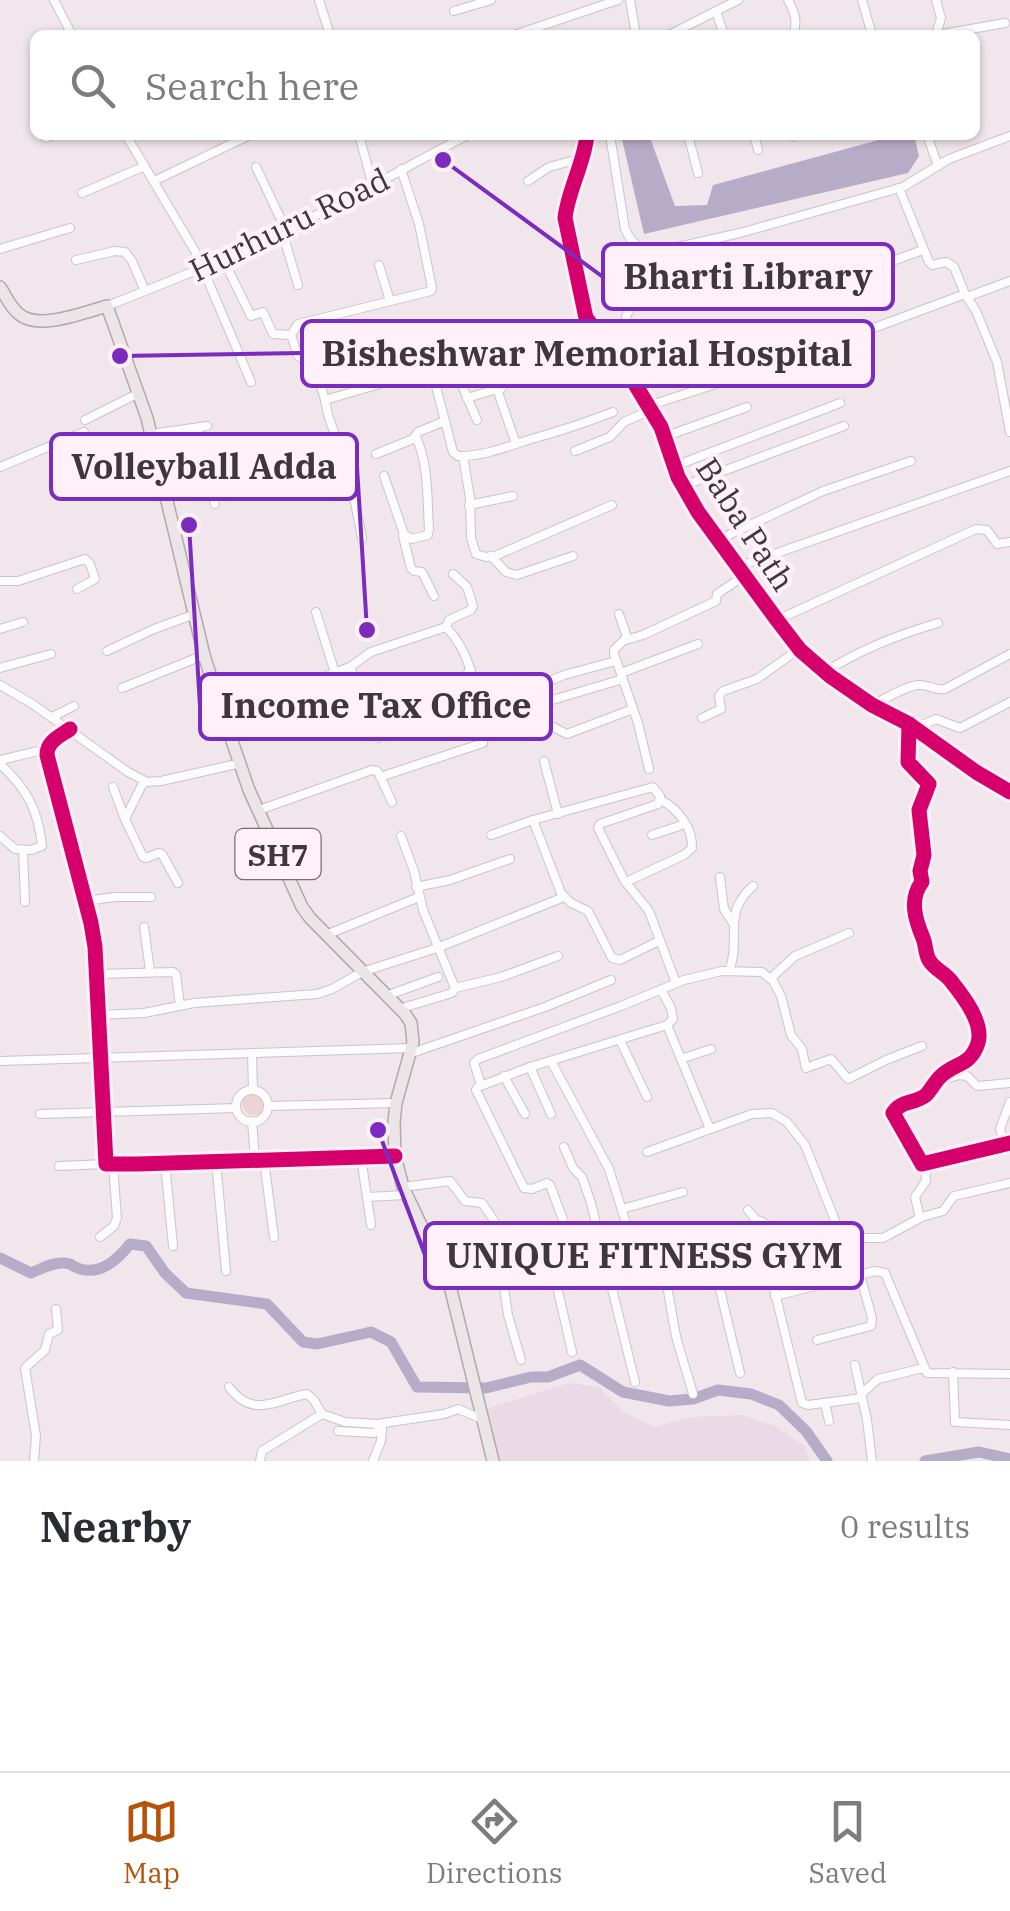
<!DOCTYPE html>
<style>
body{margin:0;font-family:"IBM Plex Serif",serif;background:#f7f7f7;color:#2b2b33}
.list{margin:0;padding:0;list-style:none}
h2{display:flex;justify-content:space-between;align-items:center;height:130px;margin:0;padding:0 40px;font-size:42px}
h2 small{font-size:32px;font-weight:400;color:#7c7c81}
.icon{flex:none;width:55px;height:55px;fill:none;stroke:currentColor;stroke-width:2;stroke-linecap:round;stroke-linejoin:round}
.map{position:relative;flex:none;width:1010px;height:1461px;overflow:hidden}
.search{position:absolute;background:#fff;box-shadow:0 2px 8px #0004;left:30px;right:30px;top:30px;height:110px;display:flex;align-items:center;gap:25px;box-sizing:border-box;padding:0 35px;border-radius:15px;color:#7c7c81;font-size:38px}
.sheet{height:310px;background:#fff}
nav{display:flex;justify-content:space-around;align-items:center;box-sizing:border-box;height:140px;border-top:2px solid #e1e1e2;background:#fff;font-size:28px;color:#7c7c81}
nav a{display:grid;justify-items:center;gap:5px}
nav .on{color:#b45309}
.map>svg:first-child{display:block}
</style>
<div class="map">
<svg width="1010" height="1461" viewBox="0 0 1010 1461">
<rect width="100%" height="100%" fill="#f0e6eb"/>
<polygon fill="#ebdae5" points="569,1383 599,1387 622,1411 654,1427 691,1417 741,1415 775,1426 805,1446 810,1461 499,1461 485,1409"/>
<circle fill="#edd3d3" cx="254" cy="1103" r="12"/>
<polygon fill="#b7acc7" points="621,135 649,135 675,206 707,205 713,185 897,135 914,135 919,156 908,173 644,234"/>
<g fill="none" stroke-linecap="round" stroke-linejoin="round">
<g stroke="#b7acc7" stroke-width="11">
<path d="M 0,1258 L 31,1273 C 41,1269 53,1262 64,1263 C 75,1264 68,1265 80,1269 C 101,1275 117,1260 130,1244 L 146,1246 L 165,1273 L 186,1293 L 267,1304 L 303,1342 L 317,1344 L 371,1332 L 391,1342 L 417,1387 L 486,1388 L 531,1377 L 548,1377 L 580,1365 L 623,1392 L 669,1401 L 693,1399 L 718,1390 L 751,1394 L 779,1405 L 806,1431 L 827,1461"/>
<polyline points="925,1461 979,1452 1010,1459"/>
</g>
<g stroke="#cbc4c8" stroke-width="10">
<g id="minor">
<polyline points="54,0 72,35"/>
<polyline points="319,0 330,35"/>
<polyline points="630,0 636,35"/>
<path d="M 788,0 C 795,13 798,21 793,35"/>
<polyline points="862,0 872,35"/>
<polyline points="936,0 941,18 936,35"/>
<polyline points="454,11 491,0"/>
<polyline points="716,11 724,35"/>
<polyline points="514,35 618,0"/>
<polyline points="669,35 738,0"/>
<polyline points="937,35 1005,23"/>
<polyline points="126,135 205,268"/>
<polyline points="359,135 373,186"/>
<path d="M 587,135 C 584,164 568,190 565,218 L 586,318 L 621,361 L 661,427 L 678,477 L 698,512 L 777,620 L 800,650 L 830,676 L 872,705 L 909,724 L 976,772 L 1010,792"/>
<path d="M 610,135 L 625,229 C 631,242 641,252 655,252 L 740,233 L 903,187 L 949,159 L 1010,136"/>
<polyline points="688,135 698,173"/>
<polyline points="754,135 758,150"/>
<polyline points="793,135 793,137"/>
<polyline points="927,135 938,166"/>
<polyline points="46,138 53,135"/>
<polyline points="256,167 286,230"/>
<polyline points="154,181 250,135"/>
<polyline points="528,181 549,167 582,158"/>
<polyline points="899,188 929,262 932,265 946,262 954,267 965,294 976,311 997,362 1010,432"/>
<polyline points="82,193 145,166"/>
<polyline points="282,231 298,285"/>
<polyline points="0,249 70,228"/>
<polyline points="223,259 251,316 263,312 273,334 291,335"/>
<polyline points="76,260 115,251 125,252 132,261 145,291"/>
<polyline points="379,265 390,301"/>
<polyline points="203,269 251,382"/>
<polyline points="772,297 867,270 923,250"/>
<polyline points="967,297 1010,281"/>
<path d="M 107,306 C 184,276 260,245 332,207 C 378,184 422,158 468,135"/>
<path d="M 291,335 L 298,356 L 305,360 L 420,341 L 433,375 L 453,452 L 458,456 C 481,457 506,447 528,440 C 557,432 585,423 613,412"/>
<polyline points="291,335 298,324 431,291 432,288 419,224 401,169"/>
<polyline points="493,349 505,383 498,392 516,444"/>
<polyline points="616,355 627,314 643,286 644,277 641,249"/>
<polyline points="313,359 325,400"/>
<path d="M 458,360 C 502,346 548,340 591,323"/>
<polyline points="460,381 477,420"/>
<polyline points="467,398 501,388"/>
<polyline points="648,406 777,364 965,294"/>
<polyline points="85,420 139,393"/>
<polyline points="197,428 215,504"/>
<polyline points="151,434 207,426"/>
<polyline points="664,437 747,407"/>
<polyline points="575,451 610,437 624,422 651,410"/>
<polyline points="376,454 413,439 418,432 445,421"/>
<polyline points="463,456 470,498 471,538 476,554 486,557 495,556 612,505"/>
<polyline points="675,466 840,403"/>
<polyline points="0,467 84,432"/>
<path d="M 384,476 L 404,534 L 411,539 L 428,535 L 429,529 C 427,499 429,465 416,437"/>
<polyline points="68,479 152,438"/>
<polyline points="683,486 844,426"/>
<polyline points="469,505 513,496"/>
<polyline points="403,536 411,568 414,571 422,572 434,596"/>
<polyline points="362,538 350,477 328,415 325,400 431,369"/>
<polyline points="718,540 823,491 911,461"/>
<polyline points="491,556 506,572 517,575 573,556"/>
<polyline points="737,567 1010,471"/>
<polyline points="0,581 18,581 85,559 90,564 95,579 77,589"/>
<polyline points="316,612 335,673"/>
<polyline points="619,614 627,637 614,650 614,654 638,723 649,769"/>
<polyline points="777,620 976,529 987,530 997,544 1010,542"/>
<polyline points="446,627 449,620 471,610 473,606 467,587 453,574"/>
<polyline points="0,629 23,622"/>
<polyline points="626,640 643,635 716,601 717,594 744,576"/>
<polyline points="107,651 154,629 195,614"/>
<polyline points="350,667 378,738"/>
<polyline points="0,668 51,654"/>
<path d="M 825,672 C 861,649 897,635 938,623"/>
<polyline points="621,673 698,644"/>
<polyline points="0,685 34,705 128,772 147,782 161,781 241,763"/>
<polyline points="540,685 564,675 616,661"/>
<polyline points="122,688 204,655"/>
<polyline points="289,691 301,721"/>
<polyline points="418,696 457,682 471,670"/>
<polyline points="542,703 623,679"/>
<path d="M 872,705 C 883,700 909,684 920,685 C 931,685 934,691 945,689 L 1010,654"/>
<path d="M 223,715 L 350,667 L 371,652 L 446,627 C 477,658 476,703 483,743 L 380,777"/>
<polyline points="52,717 74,706"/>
<polyline points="702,718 721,709 719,696 723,691 757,679 799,649"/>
<path d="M 909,724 L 908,762 L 929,784 L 919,810 L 924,855 L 920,871 L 922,882 C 909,899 915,919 923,938 C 926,945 925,953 929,960 C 934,969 945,973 951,981 C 963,996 984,1023 978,1043 C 970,1067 955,1062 940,1077 C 934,1083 931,1090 926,1095 C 915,1104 901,1100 893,1113 L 922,1164 L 1010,1143"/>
<polyline points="915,728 936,719 960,728 1010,702"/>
<path d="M 70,729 C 60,736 47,741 47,755 L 91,923 L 95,947 L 106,1164 L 138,1164 L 395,1156"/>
<polyline points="481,732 505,730 516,732 542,725 553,727 567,734 633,709"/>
<polyline points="0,760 47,749"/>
<polyline points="544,761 558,814"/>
<path d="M 0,764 C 27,789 38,809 42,846 L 31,850 L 15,849 L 0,836"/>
<polyline points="113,787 125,819 143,857 146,858 159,853 162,854 178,883"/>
<polyline points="259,810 372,770 377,771 379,774 392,802"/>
<polyline points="125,819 144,781"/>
<polyline points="533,820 561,893 571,903 588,911 612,958 620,960 659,941"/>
<polyline points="491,835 533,820 653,787 660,796 658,804 600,824 598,828 624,880 649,911 676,983"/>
<polyline points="652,835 685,824"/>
<polyline points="23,850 25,902"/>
<polyline points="720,877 724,909 733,923"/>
<path d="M 626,882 L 684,855 L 692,848 C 693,828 678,809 661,800"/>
<polyline points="416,887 450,880 510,859"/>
<polyline points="85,901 115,897 151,897"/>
<polyline points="144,927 150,971"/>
<polyline points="326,935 419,897"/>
<path d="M 729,971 C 742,938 721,914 753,886"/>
<polyline points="97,974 173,972 176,974 180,1006"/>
<polyline points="771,978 795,956 849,933"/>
<polyline points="455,988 501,977 558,956"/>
<polyline points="386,996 438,977"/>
<polyline points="399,1009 452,993 455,988 423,910 414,871 401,836"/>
<polyline points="98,1015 144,1013 194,1003 317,994 332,989 362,972 437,948 564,897"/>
<polyline points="667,1025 710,1129"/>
<polyline points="620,1040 647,1097"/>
<polyline points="252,1053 253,1090"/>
<polyline points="409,1054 545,1007 611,980"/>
<polyline points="681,1059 711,1049"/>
<polyline points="0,1061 411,1048"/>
<polyline points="551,1061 609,1169 631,1239"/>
<polyline points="530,1067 551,1114"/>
<polyline points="504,1076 525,1114"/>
<polyline points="939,1081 959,1075 967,1076 977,1086 1010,1083"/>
<polyline points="481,1085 474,1063 478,1059 621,1006 684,980 722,971 762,972 773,981 781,996 791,1035 802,1049 806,1068 831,1059 848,1079 886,1060 922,1046"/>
<circle cx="252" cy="1106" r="16"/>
<polyline points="268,1106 396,1103"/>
<polyline points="40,1114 236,1108"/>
<polyline points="252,1121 255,1160"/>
<polyline points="1005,1144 1000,1129 1010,1102"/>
<polyline points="564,1147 573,1168 582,1177 591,1203 635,1382"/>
<polyline points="647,1152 752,1114 772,1113 787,1122 805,1145 842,1238"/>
<polyline points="361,1157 371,1225"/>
<polyline points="264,1160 274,1237"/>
<polyline points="216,1161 226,1271"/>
<polyline points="165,1163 173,1246"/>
<polyline points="59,1166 106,1164"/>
<polyline points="403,1187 450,1181 465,1201 482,1203 493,1219 516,1262"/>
<polyline points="367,1197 406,1195"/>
<polyline points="622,1209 683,1192"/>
<path d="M 748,1210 L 756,1220 C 773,1222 774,1242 778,1256"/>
<polyline points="920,1218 915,1197 926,1181 925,1164"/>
<polyline points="100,1237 114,1226 117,1218 113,1165"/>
<polyline points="572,1251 565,1225 550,1185 547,1183 532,1189 524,1188 476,1090 478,1087 530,1067 667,1025 673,1019 671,1008 661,990"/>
<polyline points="550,1256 572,1352"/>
<polyline points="716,1273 740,1373"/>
<polyline points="666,1286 767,1260"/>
<polyline points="775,1296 875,1271 885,1273 927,1373 1010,1374"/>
<polyline points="817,1340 871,1326 872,1318 860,1275"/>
<path d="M 521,1360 L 508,1315 L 501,1267 L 647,1236 C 667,1257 670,1312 677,1340 C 682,1358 688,1376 693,1394"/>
<polyline points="855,1365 867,1420 872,1461"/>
<polyline points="953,1372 955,1422 1010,1425"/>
<path d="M 229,1387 C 253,1420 277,1399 307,1394 L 314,1400 L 322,1414"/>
<polyline points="861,1394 878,1379 919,1369 924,1369"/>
<polyline points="862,1398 808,1405 802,1403 767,1260 842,1238 883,1238 922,1217 943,1211 954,1196 1010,1183"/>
<polyline points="825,1403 829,1421"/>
<polyline points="338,1431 373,1433 382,1430"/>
<polyline points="34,1461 36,1436 25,1368 45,1350 49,1334 58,1330 56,1309"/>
<polyline points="260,1461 262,1451 322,1414 345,1422 377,1424 444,1414 458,1409 482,1419"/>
<polyline points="373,1461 381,1441 382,1427"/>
</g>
</g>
<g stroke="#b6a7ac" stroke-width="14">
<path id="primary" d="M 0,287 C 6,296 10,307 19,314 C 38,331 85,312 107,306 L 147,418 L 204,655 L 223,715 L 249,790 L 302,907 L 310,918 L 405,1014 L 411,1023 L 413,1042 L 396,1103 L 394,1122 L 395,1156 L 403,1187 L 450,1286 L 493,1461"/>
</g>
<use href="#minor" stroke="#fdfbfc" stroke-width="8"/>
<use href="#primary" stroke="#ece5e8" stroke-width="11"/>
<g stroke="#fff0f9" stroke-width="21">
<g id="cycleway">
<path d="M 587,135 C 584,164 568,190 565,218 L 586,318 L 621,361 L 661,427 L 678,477 L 698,512 L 777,620 L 800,650 L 830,676 L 872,705 L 909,724 L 976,772 L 1010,792"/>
<path d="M 909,724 L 908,762 L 929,784 L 919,810 L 924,855 L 920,871 L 922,882 C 909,899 915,919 923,938 C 926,945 925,953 929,960 C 934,969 945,973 951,981 C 963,996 984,1023 978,1043 C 970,1067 955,1062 940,1077 C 934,1083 931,1090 926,1095 C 915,1104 901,1100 893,1113 L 922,1164 L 1010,1143"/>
<path d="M 70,729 C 60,736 47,741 47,755 L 91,923 L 95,947 L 106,1164 L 138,1164 L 395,1156"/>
</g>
</g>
<use href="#cycleway" stroke="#d6006c" stroke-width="15"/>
</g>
<g text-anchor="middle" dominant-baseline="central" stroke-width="9" stroke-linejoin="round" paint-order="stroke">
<rect fill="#fff0f9" stroke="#786e74" stroke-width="2.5" x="235.5" y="829" width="85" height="50" rx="8"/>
<g font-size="30" font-weight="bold" fill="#3e373b">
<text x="278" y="854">SH7</text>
</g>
<g font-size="32" fill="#3e373b" stroke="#fff0f9">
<text transform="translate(289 224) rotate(-26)">Hurhuru Road</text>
<text transform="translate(746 524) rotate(57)">Baba Path</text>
</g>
</g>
<path fill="none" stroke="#7b2cbf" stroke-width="4" d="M443 160L603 277M120 356L302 353M367 630L357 467M189 525L200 706M378 1130L425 1255"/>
<g fill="#7b2cbf" stroke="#fff0f9" stroke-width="4">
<circle cx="443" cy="160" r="10"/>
<circle cx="120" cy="356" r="10"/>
<circle cx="367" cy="630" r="10"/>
<circle cx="189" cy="525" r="10"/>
<circle cx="378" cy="1130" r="10"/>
</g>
<g fill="#fff0f9" stroke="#7b2cbf" stroke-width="4">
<rect x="603" y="244" width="290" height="65" rx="10"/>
<rect x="302" y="321" width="571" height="65" rx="10"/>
<rect x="51" y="434" width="306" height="65" rx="10"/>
<rect x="200" y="674" width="351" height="65" rx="10"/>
<rect x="425" y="1223" width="437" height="65" rx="10"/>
</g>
<g font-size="35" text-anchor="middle" font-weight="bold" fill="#3e373b">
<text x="748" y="289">Bharti Library</text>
<text x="587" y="366">Bisheshwar Memorial Hospital</text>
<text x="204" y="479">Volleyball Adda</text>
<text x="376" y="718">Income Tax Office</text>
<text x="644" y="1268">UNIQUE FITNESS GYM</text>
</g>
</svg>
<div class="search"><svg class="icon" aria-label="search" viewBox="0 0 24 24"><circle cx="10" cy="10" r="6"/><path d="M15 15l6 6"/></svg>Search here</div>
</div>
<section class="sheet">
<h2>Nearby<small>0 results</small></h2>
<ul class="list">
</ul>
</section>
<nav>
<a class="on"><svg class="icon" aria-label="map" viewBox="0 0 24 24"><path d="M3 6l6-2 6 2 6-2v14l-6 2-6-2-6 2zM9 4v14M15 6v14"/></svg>Map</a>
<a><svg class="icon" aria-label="directions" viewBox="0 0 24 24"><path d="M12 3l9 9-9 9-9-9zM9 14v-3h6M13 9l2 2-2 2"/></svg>Directions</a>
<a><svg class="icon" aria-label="saved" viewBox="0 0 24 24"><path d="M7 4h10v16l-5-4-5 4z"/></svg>Saved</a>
</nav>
